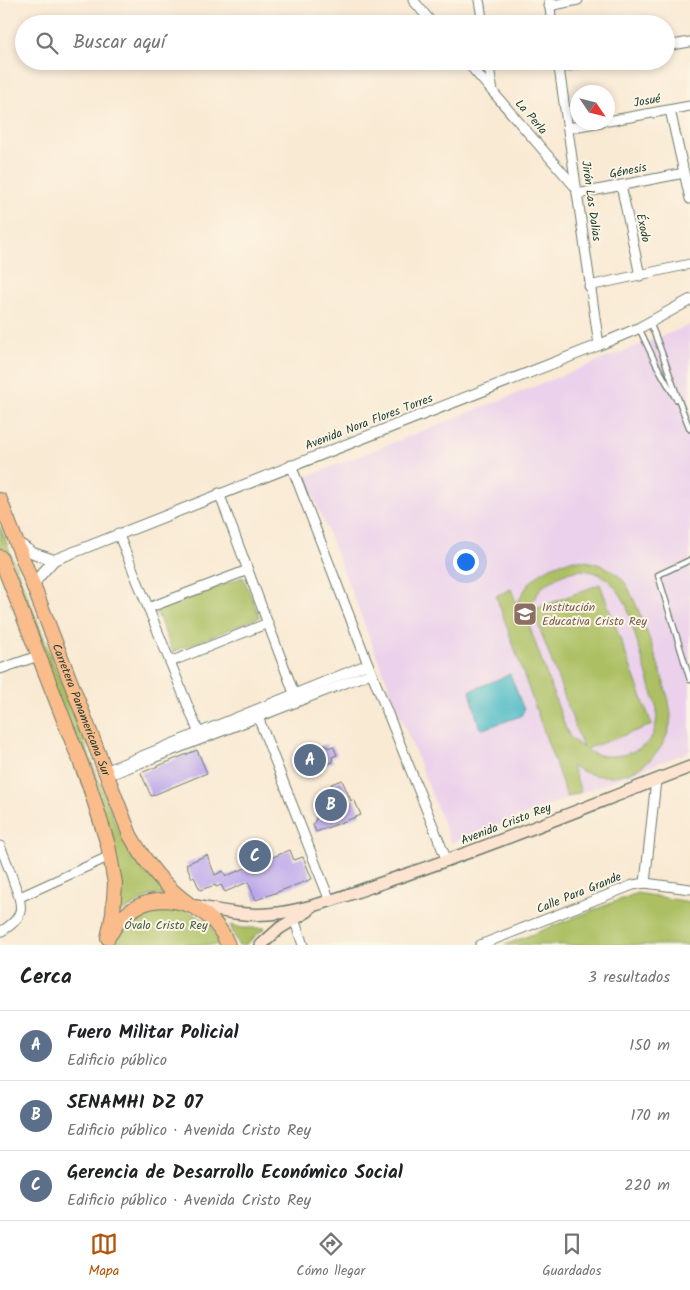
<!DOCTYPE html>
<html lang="es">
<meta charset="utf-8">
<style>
body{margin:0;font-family:Kalam,sans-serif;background:#f2f2f2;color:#202124}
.compass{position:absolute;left:570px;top:85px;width:45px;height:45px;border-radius:50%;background:#fff;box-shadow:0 2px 8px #0003;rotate:125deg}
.you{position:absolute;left:465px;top:561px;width:18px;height:18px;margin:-12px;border:4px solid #fff;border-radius:50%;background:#1a73e8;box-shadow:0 0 0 8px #1a73e833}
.badge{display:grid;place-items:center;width:32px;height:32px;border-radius:50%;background:#b45309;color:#fff;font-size:16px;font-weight:700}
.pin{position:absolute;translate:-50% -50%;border:2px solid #fff;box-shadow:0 1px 5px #0006}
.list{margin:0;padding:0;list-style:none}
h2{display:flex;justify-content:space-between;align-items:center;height:65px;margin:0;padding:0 20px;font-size:21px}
h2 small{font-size:16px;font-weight:400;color:#757577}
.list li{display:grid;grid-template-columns:32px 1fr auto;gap:15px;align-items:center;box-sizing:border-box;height:70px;padding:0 20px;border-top:1px solid #e0e0e0}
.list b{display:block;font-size:19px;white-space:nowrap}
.list p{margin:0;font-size:16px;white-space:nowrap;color:#757577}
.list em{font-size:16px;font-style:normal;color:#757577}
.icon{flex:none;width:28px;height:28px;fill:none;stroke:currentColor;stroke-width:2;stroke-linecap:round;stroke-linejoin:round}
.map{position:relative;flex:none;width:690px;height:945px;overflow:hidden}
.search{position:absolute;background:#fff;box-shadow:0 2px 8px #0003;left:15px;right:15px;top:15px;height:55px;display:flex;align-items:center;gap:12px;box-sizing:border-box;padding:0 18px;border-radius:28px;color:#757577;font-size:19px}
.sheet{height:275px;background:#fff}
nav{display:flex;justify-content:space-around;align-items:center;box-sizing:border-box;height:70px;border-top:1px solid #e0e0e0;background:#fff;font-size:14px;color:#757577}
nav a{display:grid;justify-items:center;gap:2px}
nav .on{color:#b45309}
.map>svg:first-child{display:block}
</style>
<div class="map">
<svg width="690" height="945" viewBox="0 0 690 945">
<rect width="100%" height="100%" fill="#fcf5e5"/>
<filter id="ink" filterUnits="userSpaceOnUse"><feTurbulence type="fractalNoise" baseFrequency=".02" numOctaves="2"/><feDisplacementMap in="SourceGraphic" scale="10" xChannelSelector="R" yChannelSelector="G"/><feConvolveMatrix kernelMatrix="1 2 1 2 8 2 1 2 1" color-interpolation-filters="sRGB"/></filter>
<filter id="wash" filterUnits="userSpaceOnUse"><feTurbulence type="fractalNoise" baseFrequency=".0096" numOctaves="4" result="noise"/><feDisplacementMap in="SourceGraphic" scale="20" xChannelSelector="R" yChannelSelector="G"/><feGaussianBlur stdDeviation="1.12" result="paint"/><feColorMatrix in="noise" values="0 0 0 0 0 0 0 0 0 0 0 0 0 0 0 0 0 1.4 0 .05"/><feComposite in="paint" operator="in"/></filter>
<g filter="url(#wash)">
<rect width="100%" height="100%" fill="#f9ead4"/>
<polygon fill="#ebd1eb" points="690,325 690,751 451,843 306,477"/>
<g fill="#acc064" stroke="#667e4c" fill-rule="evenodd">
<path d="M 0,526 L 117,827 C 131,852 144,876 168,893 L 150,896 L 118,914 L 120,887 L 0,557 Z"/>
<path d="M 575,560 C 593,561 610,566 623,580 C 636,594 671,696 671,716 C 669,752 637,780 601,776 C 590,775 581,771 572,766 L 581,792 L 567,797 L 496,596 L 511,589 L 517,605 C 527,579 547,564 575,560 ZM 580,570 C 604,571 615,584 626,604 L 657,709 C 657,720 656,733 648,742 C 634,756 601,762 586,749 L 652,725 L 600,584 L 533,610 L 583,748 L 570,737 L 566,729 L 530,628 L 530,611 L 532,602 L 541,588 L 562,574 Z"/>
<polygon points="243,577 260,617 173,652 156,611"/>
<polygon points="637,893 690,902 690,945 505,945"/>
<polygon points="156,906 179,906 209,923 222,945 110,945 111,941 134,914"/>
<polygon points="230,925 243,928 265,928 245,945 238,945"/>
</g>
<polygon fill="#4dbbc7" stroke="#367c7e" points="510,674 524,710 521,716 483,729 479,727 470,691"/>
<g id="blocks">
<g fill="#baa6ec">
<polygon points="326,744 328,748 333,746 337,755 332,757 333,762 322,766 318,758 314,759 314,748"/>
<polygon points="197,750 207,773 151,796 141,773"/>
<polygon points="342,780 351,801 354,799 361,815 316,832 313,825 317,816 313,804 323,810 336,803 330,794 333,788 331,784"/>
<polygon points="290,850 294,860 303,857 312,879 256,900 248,882 225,892 221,885 216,887 215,885 200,890 194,877 192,878 186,864 207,855 215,875 223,871 226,876"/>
</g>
</g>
</g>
<g filter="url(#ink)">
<use href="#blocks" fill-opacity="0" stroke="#6b7a6c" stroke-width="1"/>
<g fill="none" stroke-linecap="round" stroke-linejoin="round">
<g stroke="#6b7a6c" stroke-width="7">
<g id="service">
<path d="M 650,323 C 665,357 675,394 690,429"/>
<polyline points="639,328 656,364 676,399"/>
<polyline points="690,560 658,575 690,680"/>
</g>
</g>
<g stroke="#6b7a6c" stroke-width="11">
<g id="minor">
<polyline points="413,0 433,24"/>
<polyline points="479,0 483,24"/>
<polyline points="549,0 552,24"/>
<polyline points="549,6 578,0"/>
<polyline points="666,46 690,42"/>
<polyline points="466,61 576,188"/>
<polyline points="488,61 493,92"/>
<polyline points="558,61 599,345"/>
<polyline points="559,68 592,61"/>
<polyline points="670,110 690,199"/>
<polyline points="608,121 690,106"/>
<polyline points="568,128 601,122"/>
<polyline points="621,185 640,276"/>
<polyline points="577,194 684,173"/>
<polyline points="589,286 690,264"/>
<polyline points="291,465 368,664 447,861"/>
<polyline points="219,493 294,693"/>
<polyline points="118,533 198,731"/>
<polyline points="148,608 248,570"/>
<polyline points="170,662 268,623"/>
<polyline points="0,669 38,656"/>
<polyline points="258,717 330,901"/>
<polyline points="105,771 368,664"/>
<polyline points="107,776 371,673"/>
<path d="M 0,846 C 5,858 10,870 14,883 C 24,907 25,918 0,932"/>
<polyline points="645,883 656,780"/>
<polyline points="20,897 110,856"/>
<polyline points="294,919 303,945"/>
<polyline points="480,945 633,885 645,883 690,889"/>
</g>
</g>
<g stroke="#6b7a6c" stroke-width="12">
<g id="tertiary">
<polyline points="17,542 33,553 54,560"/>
<polyline points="33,586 39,577 54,560 599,345 639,328 690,300"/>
</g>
</g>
<g stroke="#6b7a6c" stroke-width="14">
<g id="secondary">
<path d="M 196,906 C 224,912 250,917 279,913 C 320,907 360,890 399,877 C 497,844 593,804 690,767"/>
<polyline points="261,945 280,928 308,911"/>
</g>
</g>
<g stroke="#6b7a6c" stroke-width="16">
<g id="trunk">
<path id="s1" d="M 0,500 L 130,835 C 145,862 163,886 189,904"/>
<polyline points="0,557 89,784 108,845 115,883 113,914 108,938"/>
<path d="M 111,933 C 138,882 209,894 228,945"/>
</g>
</g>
<use href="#service" stroke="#fff" stroke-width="4.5"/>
<use href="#minor" stroke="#fff" stroke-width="9"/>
<use href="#tertiary" stroke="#fff" stroke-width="10"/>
<use href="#secondary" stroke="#fde4d0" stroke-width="11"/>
<use href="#trunk" stroke="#f9bc8a" stroke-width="14"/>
</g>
</g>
<defs>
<g id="school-square" transform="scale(1.25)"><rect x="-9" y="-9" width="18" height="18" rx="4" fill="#8d6e63" stroke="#fcf5e5"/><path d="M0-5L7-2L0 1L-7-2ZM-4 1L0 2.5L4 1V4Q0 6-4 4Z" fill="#fff"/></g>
</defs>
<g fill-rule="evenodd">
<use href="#school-square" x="525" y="614"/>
</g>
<g text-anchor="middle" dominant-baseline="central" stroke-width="4" stroke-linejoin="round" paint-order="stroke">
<g font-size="12" fill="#1f3d34" stroke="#fcf5e5">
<text transform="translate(647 101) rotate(-10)">Josué</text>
<text transform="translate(531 117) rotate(49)">La Perla</text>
<text transform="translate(628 171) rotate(-11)">Génesis</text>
<text transform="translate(591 201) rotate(82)">Jirón Las Dalias</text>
<text transform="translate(643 228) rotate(78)">Éxodo</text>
<text transform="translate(369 422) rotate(-21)">Avenida Nora Flores Torres</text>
<text stroke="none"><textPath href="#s1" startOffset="225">Carretera Panamericana Sur</textPath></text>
<text transform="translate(506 824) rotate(-21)">Avenida Cristo Rey</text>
<text transform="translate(579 893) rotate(-22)">Calle Para Grande</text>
</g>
<g font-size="12" fill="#785e54" stroke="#fcf5e5" text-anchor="start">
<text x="542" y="607">Institución<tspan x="542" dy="14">Educativa Cristo Rey</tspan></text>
</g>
<g font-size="12" fill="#425e40" stroke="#fcf5e5">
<text x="166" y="925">Óvalo Cristo Rey</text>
</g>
</g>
</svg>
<svg class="compass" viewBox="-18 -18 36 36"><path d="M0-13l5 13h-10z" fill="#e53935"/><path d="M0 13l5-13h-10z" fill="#757577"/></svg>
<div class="you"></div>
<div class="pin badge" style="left:310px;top:760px;background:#5c6f8a">A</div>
<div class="pin badge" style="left:331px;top:805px;background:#5c6f8a">B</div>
<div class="pin badge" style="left:255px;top:856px;background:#5c6f8a">C</div>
<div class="search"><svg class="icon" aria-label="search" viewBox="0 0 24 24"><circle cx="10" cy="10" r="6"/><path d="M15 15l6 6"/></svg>Buscar aquí</div>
</div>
<section class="sheet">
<h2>Cerca<small>3 resultados</small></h2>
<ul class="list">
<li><span class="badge" style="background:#5c6f8a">A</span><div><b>Fuero Militar Policial</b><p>Edificio público</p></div><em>150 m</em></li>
<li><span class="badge" style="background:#5c6f8a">B</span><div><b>SENAMHI DZ 07</b><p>Edificio público · Avenida Cristo Rey</p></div><em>170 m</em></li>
<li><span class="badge" style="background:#5c6f8a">C</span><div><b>Gerencia de Desarrollo Económico Social</b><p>Edificio público · Avenida Cristo Rey</p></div><em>220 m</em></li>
</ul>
</section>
<nav>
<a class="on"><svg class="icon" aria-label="map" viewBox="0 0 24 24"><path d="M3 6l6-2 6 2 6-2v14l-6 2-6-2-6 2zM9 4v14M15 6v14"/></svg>Mapa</a>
<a><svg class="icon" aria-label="directions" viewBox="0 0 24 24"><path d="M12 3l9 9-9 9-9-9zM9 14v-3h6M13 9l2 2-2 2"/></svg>Cómo llegar</a>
<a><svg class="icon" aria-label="saved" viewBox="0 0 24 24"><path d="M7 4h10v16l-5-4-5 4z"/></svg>Guardados</a>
</nav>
